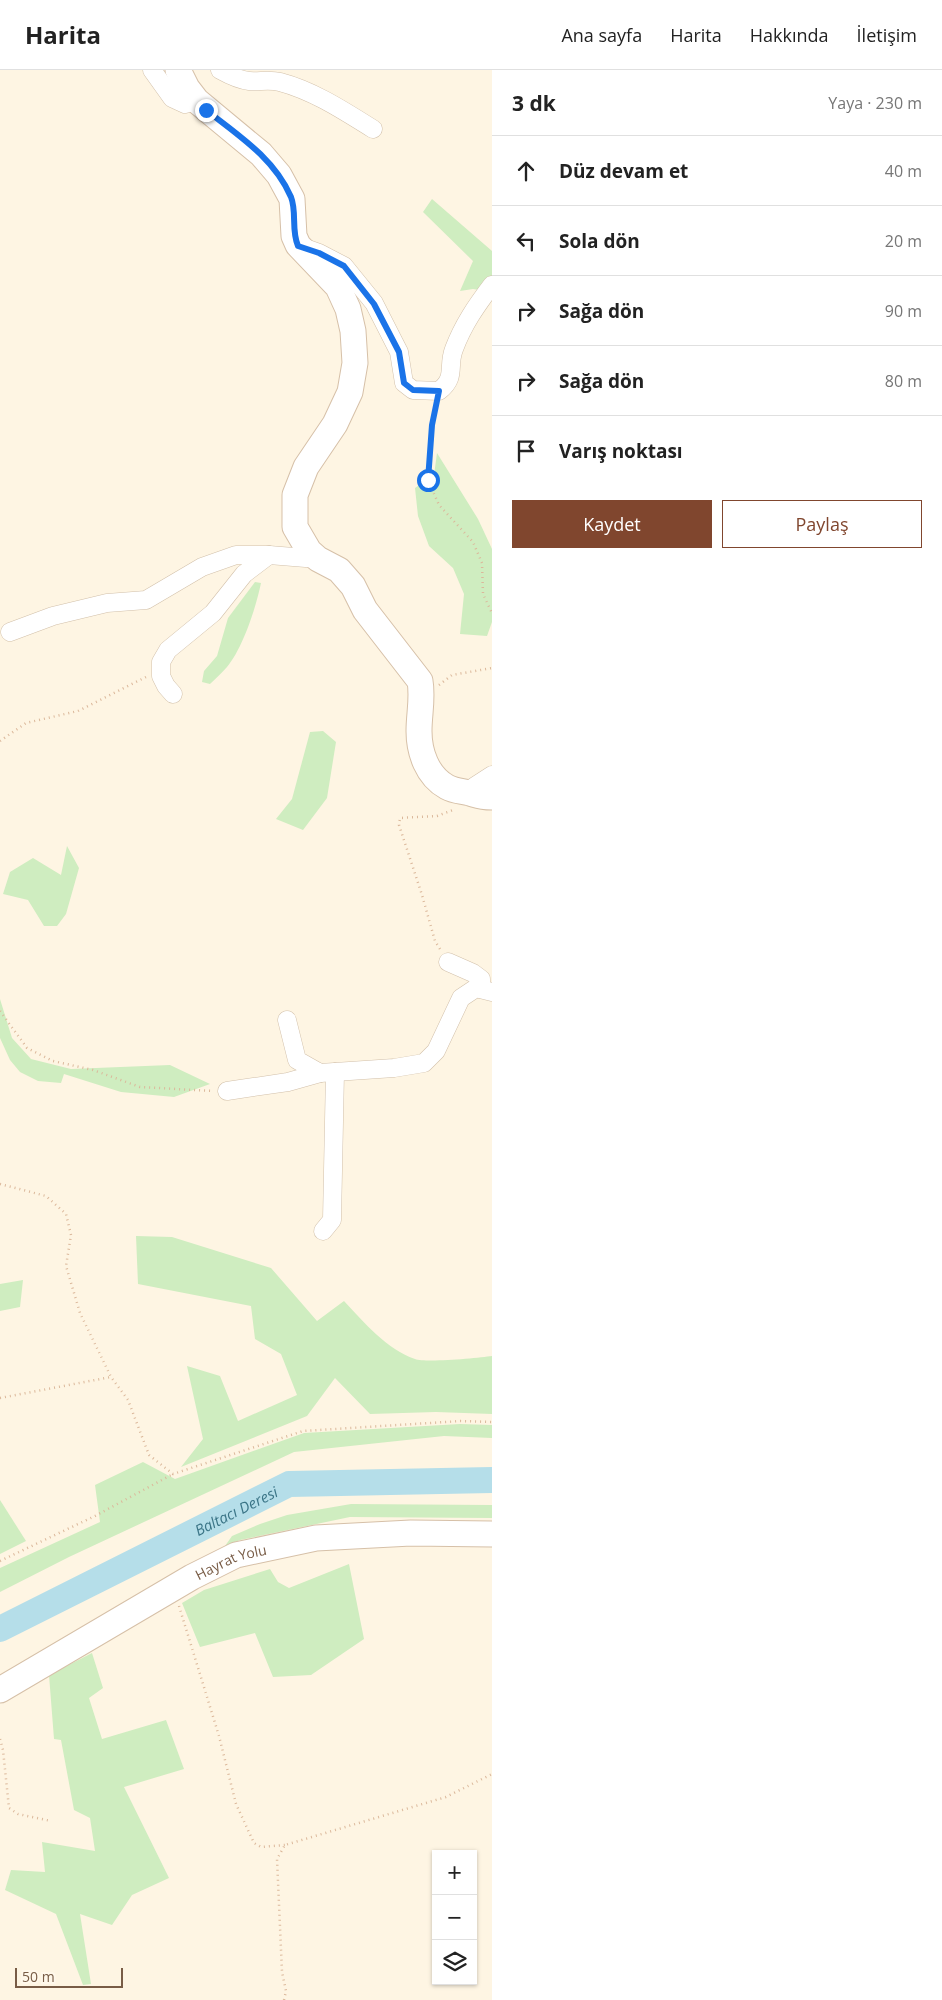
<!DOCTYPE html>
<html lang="tr">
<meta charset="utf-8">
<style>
body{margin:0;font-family:"Open Sans",sans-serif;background:#f2f2f2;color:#222}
.controls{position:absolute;right:15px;bottom:15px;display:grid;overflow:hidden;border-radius:0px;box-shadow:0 1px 4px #0004}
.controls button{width:45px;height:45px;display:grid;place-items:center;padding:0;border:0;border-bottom:1px solid #e0e0e0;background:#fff;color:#222;font:25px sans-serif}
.scale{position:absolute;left:15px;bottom:12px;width:108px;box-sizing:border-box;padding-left:5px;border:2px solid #785c46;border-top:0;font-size:14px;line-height:18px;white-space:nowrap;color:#785c46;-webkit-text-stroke:4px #fff8eb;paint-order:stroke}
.stop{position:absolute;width:15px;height:15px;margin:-11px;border:4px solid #1a73e8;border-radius:50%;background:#fff}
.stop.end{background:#1a73e8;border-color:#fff;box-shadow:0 1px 5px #0008}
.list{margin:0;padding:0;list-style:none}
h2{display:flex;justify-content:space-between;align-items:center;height:65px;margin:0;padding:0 20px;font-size:21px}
h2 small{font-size:16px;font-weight:400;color:#767676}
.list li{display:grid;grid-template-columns:32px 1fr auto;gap:15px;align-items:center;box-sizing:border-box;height:70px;padding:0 20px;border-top:1px solid #e0e0e0}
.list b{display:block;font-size:19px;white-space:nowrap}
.list em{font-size:16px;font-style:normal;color:#767676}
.actions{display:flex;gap:10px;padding:15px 20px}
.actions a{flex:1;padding:11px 0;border:1px solid #80462e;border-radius:0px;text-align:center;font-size:18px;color:#80462e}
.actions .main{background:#80462e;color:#fff}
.icon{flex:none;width:28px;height:28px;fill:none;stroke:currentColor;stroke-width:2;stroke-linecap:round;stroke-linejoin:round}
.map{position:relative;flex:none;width:492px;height:1930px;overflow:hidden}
header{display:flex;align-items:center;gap:30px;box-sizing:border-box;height:70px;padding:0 25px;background:#fff;border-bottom:1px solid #e0e0e0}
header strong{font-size:24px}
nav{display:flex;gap:28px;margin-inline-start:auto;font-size:18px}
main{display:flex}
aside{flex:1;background:#fff}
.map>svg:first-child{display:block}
</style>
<header>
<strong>Harita</strong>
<nav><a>Ana sayfa</a><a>Harita</a><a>Hakkında</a><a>İletişim</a></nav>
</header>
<main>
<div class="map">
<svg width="492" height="1930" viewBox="0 0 492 1930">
<rect width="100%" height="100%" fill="#fef5e3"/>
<g fill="#cfedc0">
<polygon points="432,129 492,181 492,222 473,219 460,221 473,191 423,142"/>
<polygon points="437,383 478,449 492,479 492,552 487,566 460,564 464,524 453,498 429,476 418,446 415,418 434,405"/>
<path d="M 255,512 L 261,513 C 256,537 243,578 227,597 C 222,603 216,608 210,614 L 202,612 L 204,601 L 217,586 L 228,548 Z"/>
<polygon points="323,661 336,672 327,728 303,760 276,749 292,729 310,662"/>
<polygon points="67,776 79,798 66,844 57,856 44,856 28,830 3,824 10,802 33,788 61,805"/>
<polygon points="0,929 12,968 31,989 71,999 170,995 210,1014 174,1027 121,1022 64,1004 61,1013 38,1011 20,1002 10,990 0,968"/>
<path d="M 136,1166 L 172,1167 L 271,1198 L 317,1251 L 344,1231 C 365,1253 386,1279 415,1289 C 426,1293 478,1288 492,1286 L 492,1344 L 436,1342 L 370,1344 L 335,1308 L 307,1346 L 181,1397 L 203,1369 L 187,1296 L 220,1306 L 238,1351 L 297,1325 L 281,1284 L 255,1269 L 251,1236 L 138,1214 Z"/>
<polygon points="23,1210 20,1237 0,1241 0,1214"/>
<polygon points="460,1354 492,1355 492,1368 444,1366 294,1382 69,1487 0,1522 0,1498 100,1452 95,1415 143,1392 175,1409 304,1363"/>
<polygon points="0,1430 26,1471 0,1484"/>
<polygon points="351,1434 492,1435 492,1448 350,1447 240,1470 225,1476 232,1466 260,1454 287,1445"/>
<polygon points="349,1494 364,1569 311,1605 273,1607 255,1563 200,1577 182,1533 204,1520 270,1499 278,1512 289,1518"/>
<polygon points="92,1583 103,1618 89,1628 102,1669 166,1650 184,1699 124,1717 169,1808 132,1825 112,1855 80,1844 91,1914 83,1915 56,1844 5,1820 11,1800 45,1802 42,1772 95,1781 90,1748 74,1740 61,1670 54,1669 49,1605"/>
</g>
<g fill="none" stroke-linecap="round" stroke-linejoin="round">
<path stroke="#b5dee9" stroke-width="26" id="s1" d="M 0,1559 L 289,1414 L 492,1410"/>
<g stroke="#d2c0aa" stroke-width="19">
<g id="street">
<polyline points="152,0 172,28 185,34 197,31"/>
<path d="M 220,0 C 229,5 239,10 249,11 C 259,12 269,9 280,12 C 314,21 344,41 373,59"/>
<path d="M 305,178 L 319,183 L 344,196 L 374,233 L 399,282 L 404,313 L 413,320 L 439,321 C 457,307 447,297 454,279 C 463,255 476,236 492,215"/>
<polyline points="10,562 53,546 107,533 146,530 202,497 236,485 269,485 318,489"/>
<polyline points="173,624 166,616 161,606 161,592 168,580 213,543 244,504 269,485"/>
<polyline points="470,723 475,716 492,705"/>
<polyline points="448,892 473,903 481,909 481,919"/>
<polyline points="287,950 297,990 320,1003 394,998 424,993 436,981 461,928 476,918 492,922"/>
<polyline points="227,1021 288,1012 320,1003"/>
<polyline points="323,1161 332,1150 335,1002"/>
</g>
</g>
<g stroke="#d6c0a8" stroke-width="27">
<g id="secondary">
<path d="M 178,0 L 187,18 L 197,31 L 261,84 L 279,105 L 292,129 L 294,166 L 298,175 L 338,217 L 348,239 L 353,261 L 355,293 L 350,322 L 335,354 L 306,397 L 295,425 L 295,457 L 309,481 L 318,489 L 339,500 L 353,516 L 365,540 L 420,611 C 423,628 419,644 419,661 C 419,682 427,706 447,717 C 454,721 462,721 470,723 C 480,726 480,727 492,727"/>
<path id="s2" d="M 0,1620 L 192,1507 L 236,1485 L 316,1468 L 411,1463 L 492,1464"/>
</g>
</g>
<g stroke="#dbb89b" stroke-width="2.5" stroke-dasharray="1 4" stroke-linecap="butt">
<polyline points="437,335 433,355 428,410 439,435 473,472 482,493 483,524 492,543"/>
<polyline points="439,615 452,605 492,598"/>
<polyline points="0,671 26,653 78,641 146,607"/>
<polyline points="440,879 435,871 422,825 399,755 400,748 437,746 453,740"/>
<polyline points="0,941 27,978 53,991 93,1000 140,1017 213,1021"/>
<polyline points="0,1114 46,1126 66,1144 71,1165 66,1196 80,1243 111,1307 128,1330 149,1385 173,1404 303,1361 461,1351 492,1352"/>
<polyline points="0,1328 111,1307"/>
<polyline points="0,1491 95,1446 173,1404"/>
<polyline points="179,1536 219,1666 236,1734 254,1773 261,1777 285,1775"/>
<polyline points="0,1669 3,1680 9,1738 18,1744 51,1751"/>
<polyline points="284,1930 286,1921 282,1902 277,1789 285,1775 446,1727 492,1704"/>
</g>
<use href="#street" stroke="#fff" stroke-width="18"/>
<use href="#secondary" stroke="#fff" stroke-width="25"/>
</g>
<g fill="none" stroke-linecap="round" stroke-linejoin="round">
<path stroke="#1a73e8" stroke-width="6" d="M 206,40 C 238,65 274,88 291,127 C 297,142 291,160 298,176 L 319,183 L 344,196 L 374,234 L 399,282 L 404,313 L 413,320 L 439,321 L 432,355 L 428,410"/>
</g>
<g text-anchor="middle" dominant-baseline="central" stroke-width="4.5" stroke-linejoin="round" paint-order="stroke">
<g font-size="14" fill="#785c46" stroke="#fff8eb">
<text stroke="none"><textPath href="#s2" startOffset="265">Hayrat Yolu</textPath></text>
</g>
<g font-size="15" font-style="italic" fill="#3b7587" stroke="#fff8eb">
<text stroke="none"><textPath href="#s1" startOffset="264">Baltacı Deresi</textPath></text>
</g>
</g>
</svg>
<div class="controls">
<button>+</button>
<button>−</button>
<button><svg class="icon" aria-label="layers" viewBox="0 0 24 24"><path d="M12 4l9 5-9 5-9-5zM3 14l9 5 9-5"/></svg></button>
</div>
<div class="scale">50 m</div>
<div class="stop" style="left:428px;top:410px"></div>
<div class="stop end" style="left:206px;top:40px"></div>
</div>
<aside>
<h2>3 dk<small>Yaya · 230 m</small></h2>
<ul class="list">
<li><svg class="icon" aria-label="ahead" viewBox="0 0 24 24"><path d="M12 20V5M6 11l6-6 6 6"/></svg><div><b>Düz devam et</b></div><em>40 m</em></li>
<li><svg class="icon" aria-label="left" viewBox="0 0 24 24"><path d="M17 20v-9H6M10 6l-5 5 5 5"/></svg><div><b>Sola dön</b></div><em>20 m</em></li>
<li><svg class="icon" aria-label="right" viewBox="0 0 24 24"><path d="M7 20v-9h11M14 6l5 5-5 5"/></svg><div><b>Sağa dön</b></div><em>90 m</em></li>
<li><svg class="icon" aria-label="right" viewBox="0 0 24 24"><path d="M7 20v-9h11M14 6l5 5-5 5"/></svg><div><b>Sağa dön</b></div><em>80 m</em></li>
<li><svg class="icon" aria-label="arrive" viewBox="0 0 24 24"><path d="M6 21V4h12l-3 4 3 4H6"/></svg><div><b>Varış noktası</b></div></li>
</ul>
<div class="actions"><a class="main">Kaydet</a><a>Paylaş</a></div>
</aside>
</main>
